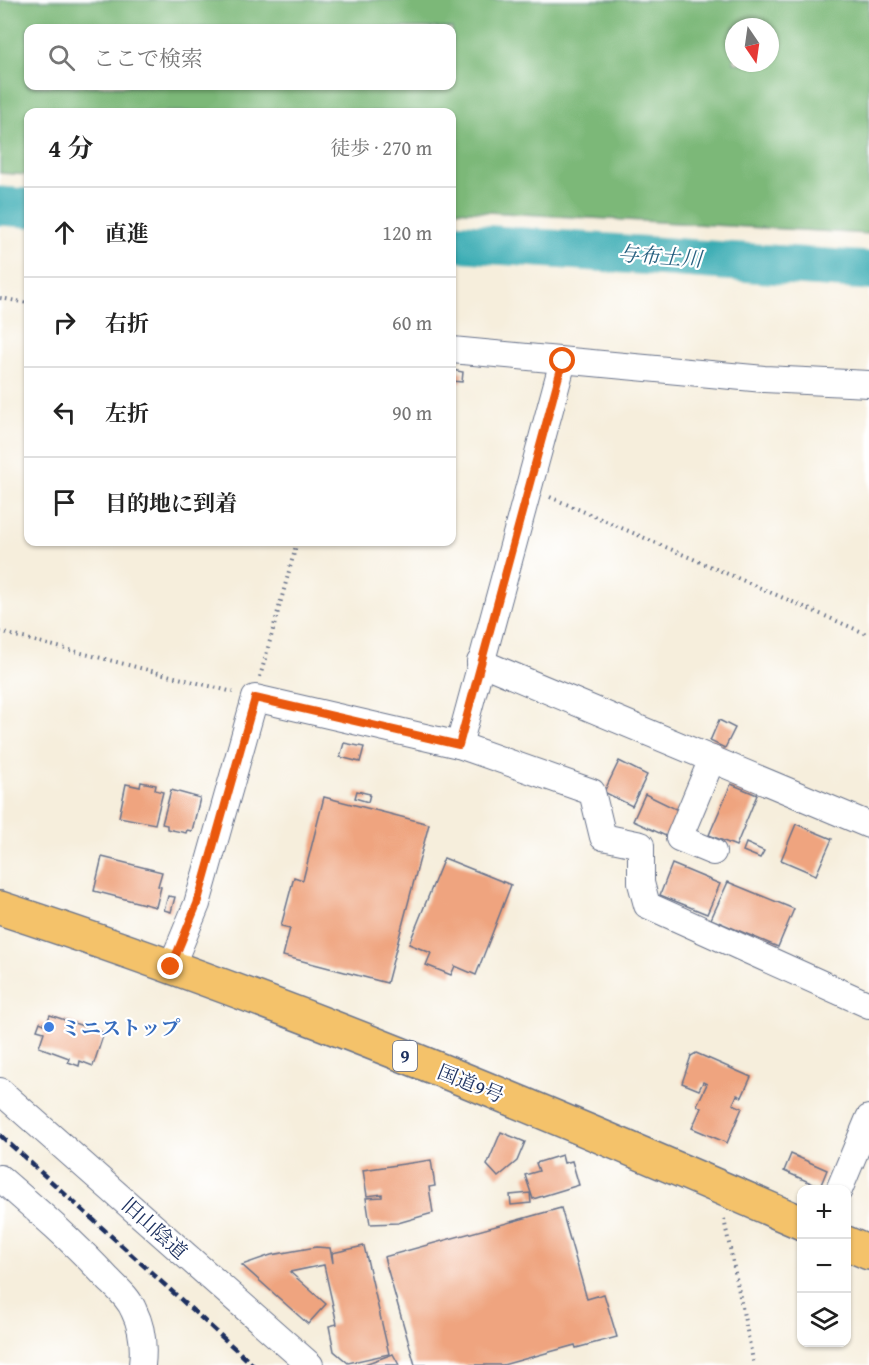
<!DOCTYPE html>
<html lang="ja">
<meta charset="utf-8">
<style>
body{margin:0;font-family:"Gentium Book Plus","Noto Serif JP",serif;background:#f2f2f2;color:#222}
.controls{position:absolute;right:18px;bottom:18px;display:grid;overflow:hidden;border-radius:12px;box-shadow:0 2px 4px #0004}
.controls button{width:54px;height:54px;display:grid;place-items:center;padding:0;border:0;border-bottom:2px solid #e0e0e0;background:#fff;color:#222;font:30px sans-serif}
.compass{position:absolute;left:725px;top:18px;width:54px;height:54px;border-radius:50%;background:#fff;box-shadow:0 2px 4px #0004;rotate:167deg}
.stop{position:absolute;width:18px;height:18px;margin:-14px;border:4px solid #ea580c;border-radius:50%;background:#fff}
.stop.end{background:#ea580c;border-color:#fff;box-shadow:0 2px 6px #0008}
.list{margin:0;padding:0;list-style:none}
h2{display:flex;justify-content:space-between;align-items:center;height:78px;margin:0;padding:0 24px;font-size:26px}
h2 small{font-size:20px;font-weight:400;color:#767676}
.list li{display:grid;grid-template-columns:39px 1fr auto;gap:18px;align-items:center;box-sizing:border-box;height:90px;padding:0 24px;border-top:2px solid #e0e0e0}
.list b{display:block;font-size:22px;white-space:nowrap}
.list em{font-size:20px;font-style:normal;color:#767676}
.icon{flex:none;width:33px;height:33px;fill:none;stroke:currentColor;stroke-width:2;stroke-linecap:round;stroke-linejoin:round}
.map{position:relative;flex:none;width:869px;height:1365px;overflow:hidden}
.search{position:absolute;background:#fff;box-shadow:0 2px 4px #0004;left:24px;top:24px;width:432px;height:66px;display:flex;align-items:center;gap:15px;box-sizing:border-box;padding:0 21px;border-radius:12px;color:#767676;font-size:22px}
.panel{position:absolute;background:#fff;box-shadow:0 2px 4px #0004;left:24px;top:108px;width:432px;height:438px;border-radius:12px}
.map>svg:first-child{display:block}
</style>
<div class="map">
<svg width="869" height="1365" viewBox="0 0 869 1365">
<rect width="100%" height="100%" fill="#fff"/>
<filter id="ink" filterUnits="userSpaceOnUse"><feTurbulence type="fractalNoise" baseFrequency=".0167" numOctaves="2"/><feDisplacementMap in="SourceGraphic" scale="12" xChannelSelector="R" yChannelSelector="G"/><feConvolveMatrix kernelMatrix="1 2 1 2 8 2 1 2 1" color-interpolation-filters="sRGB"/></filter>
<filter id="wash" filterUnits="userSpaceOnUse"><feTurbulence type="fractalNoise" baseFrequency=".008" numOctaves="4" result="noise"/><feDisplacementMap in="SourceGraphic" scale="24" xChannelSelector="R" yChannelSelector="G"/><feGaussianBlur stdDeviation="1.35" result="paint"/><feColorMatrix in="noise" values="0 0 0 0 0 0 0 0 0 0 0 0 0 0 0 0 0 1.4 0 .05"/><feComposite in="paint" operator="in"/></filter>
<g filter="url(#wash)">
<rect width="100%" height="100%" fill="#f6eedc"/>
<path fill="#7cb878" stroke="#4c746b" stroke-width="1.5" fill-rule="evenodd" d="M 0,0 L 869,0 L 869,234 L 452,210 L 452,112 L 28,112 L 28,175 L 0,173 ZM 734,27 L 770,27 L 770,63 L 734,63 ZM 28,28 L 452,28 L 452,86 L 28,86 Z"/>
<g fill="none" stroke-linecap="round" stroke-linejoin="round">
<g stroke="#39abb2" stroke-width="39">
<polyline points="0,206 28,208"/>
<polyline points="452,242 869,271"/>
</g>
</g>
<g id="blocks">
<g fill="#efa47f">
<polygon points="452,370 463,372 462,382 452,381"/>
<polygon points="719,720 735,728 725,748 710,741"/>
<polygon points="344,743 364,747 360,762 340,757"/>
<polygon points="619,761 647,775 632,806 604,792"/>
<polygon points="141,782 156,785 155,790 163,792 155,824 119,817 126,784 140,787"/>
<polygon points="731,784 757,795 736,846 709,835"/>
<polygon points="171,790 200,798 192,831 187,830 186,833 167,829 167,825 162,824"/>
<polygon points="357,791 370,794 368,802 355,798"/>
<polygon points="645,794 680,811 668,837 633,821"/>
<polygon points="324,797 429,824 387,983 283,956 290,928 281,926 294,877 303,880"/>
<polygon points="796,824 832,839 816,875 781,860"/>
<polygon points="746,843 764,851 760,858 743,851"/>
<polygon points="102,857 162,872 158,886 161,887 156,907 94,891"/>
<polygon points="444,858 511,885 476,975 455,966 451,975 426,965 431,953 409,944"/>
<polygon points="672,864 720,884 707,914 660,895"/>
<polygon points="728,882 794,909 778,947 711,919"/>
<polygon points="168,896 175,897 171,912 164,910"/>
<polygon points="50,1015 104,1033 93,1066 80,1061 79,1066 68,1062 69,1058 39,1047 44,1032 37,1030 40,1022 46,1025"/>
<polygon points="696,1053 751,1077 742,1097 737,1095 733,1104 742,1108 727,1143 692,1128 701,1108 697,1105 707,1084 703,1082 699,1090 682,1083 691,1056"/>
<polygon points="501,1132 525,1142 517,1161 498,1177 487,1165"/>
<polygon points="791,1154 827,1170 820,1187 784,1171"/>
<polygon points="562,1155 564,1163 572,1161 579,1185 533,1199 525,1175 539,1171 536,1163"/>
<polygon points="431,1160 435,1186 429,1187 433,1213 398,1223 370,1224 366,1198 382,1197 382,1194 367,1196 363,1170"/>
<polygon points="530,1193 531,1203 511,1205 510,1195"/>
<polygon points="561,1208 587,1299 604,1294 617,1337 576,1348 575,1345 503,1365 415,1365 384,1257"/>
<polygon points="364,1246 389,1354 348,1363 334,1351 329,1326 337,1324 324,1265 290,1272 326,1304 308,1324 242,1265 271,1255 316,1247 330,1248 333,1263 332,1253"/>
<polygon points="393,1354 399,1365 362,1365"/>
</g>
</g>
</g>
<g filter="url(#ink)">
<use href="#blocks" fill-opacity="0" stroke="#68728a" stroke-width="1.5"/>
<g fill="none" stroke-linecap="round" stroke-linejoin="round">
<g stroke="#68728a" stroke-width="28">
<g id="minor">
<polyline points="452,350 764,379 869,384"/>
<polyline points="480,662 869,825"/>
<polyline points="459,745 592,792 603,837 641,845 641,883 647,905 869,1005"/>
<polyline points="712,759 679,838 713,852"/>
<polyline points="171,967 197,904 255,698 459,745 563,361"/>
<polyline points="0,1091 310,1365"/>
<path d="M 0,1178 C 37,1210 75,1243 108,1279 C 117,1288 129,1298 134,1311 C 142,1327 144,1347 142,1365"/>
<polyline points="839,1190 869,1118"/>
</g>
</g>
<g stroke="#68728a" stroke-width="36">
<g id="highway">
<path d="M 0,908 C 273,997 539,1108 802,1223"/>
<polyline points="846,1243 869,1253"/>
</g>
</g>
<g stroke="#68728a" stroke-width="4" stroke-dasharray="1.5 4.5" stroke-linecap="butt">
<polyline points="0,298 28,303"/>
<polyline points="550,497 869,635"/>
<polyline points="0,632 233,692"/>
<polyline points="260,677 297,542"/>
<polyline points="724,1219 754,1365"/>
</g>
<use href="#minor" stroke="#fff" stroke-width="26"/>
<use href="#highway" stroke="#f4c26a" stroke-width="33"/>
<polyline stroke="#1b2f5e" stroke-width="4.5" stroke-dasharray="9 4.5" stroke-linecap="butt" points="0,1135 253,1365"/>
</g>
</g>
<g fill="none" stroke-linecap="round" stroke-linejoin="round" filter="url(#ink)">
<polyline stroke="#ea580c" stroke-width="8" points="171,967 197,904 255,698 459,745 563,361"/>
</g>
<circle fill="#3f7fe0" stroke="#fff" stroke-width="2" cx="49" cy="1027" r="6"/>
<g text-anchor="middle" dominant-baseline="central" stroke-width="4.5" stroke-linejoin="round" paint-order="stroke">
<rect fill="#fff" stroke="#5f6d8e" stroke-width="1.5" x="393" y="1041" width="24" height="30" rx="4.5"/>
<g font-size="18" font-weight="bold" fill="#1b2f5e">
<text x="405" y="1056">9</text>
</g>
<g font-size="20" font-weight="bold" fill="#366cbe" stroke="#fff" text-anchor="start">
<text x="61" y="1027">ミニストップ</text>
</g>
<g font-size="20" fill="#1b2f5e" stroke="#fff">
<text transform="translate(471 1083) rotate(22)">国道9号</text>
<text transform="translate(155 1228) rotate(42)">旧山陰道</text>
</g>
<g font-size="21" font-style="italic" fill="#276180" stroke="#fff">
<text transform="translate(660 256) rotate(4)">与布土川</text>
</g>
</g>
</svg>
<div class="controls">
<button>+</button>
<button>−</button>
<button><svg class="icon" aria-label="layers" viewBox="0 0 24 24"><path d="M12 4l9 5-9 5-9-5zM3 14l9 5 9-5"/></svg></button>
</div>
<svg class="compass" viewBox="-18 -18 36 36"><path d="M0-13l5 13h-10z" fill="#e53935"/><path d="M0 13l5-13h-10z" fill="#767676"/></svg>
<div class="stop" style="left:563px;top:361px"></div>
<div class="stop end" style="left:171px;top:967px"></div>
<div class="search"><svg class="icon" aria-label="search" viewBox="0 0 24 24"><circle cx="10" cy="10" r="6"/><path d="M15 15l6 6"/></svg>ここで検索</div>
<section class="panel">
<h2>4 分<small>徒歩 · 270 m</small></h2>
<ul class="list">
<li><svg class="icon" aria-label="ahead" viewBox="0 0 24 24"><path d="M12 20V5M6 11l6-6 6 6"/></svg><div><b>直進</b></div><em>120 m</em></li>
<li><svg class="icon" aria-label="right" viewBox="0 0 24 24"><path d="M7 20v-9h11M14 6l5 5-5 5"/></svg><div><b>右折</b></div><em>60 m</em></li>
<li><svg class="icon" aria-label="left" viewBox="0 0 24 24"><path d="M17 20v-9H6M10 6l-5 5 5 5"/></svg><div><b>左折</b></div><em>90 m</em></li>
<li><svg class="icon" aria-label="arrive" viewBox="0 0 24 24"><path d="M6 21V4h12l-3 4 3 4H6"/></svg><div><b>目的地に到着</b></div></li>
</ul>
</section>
</div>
